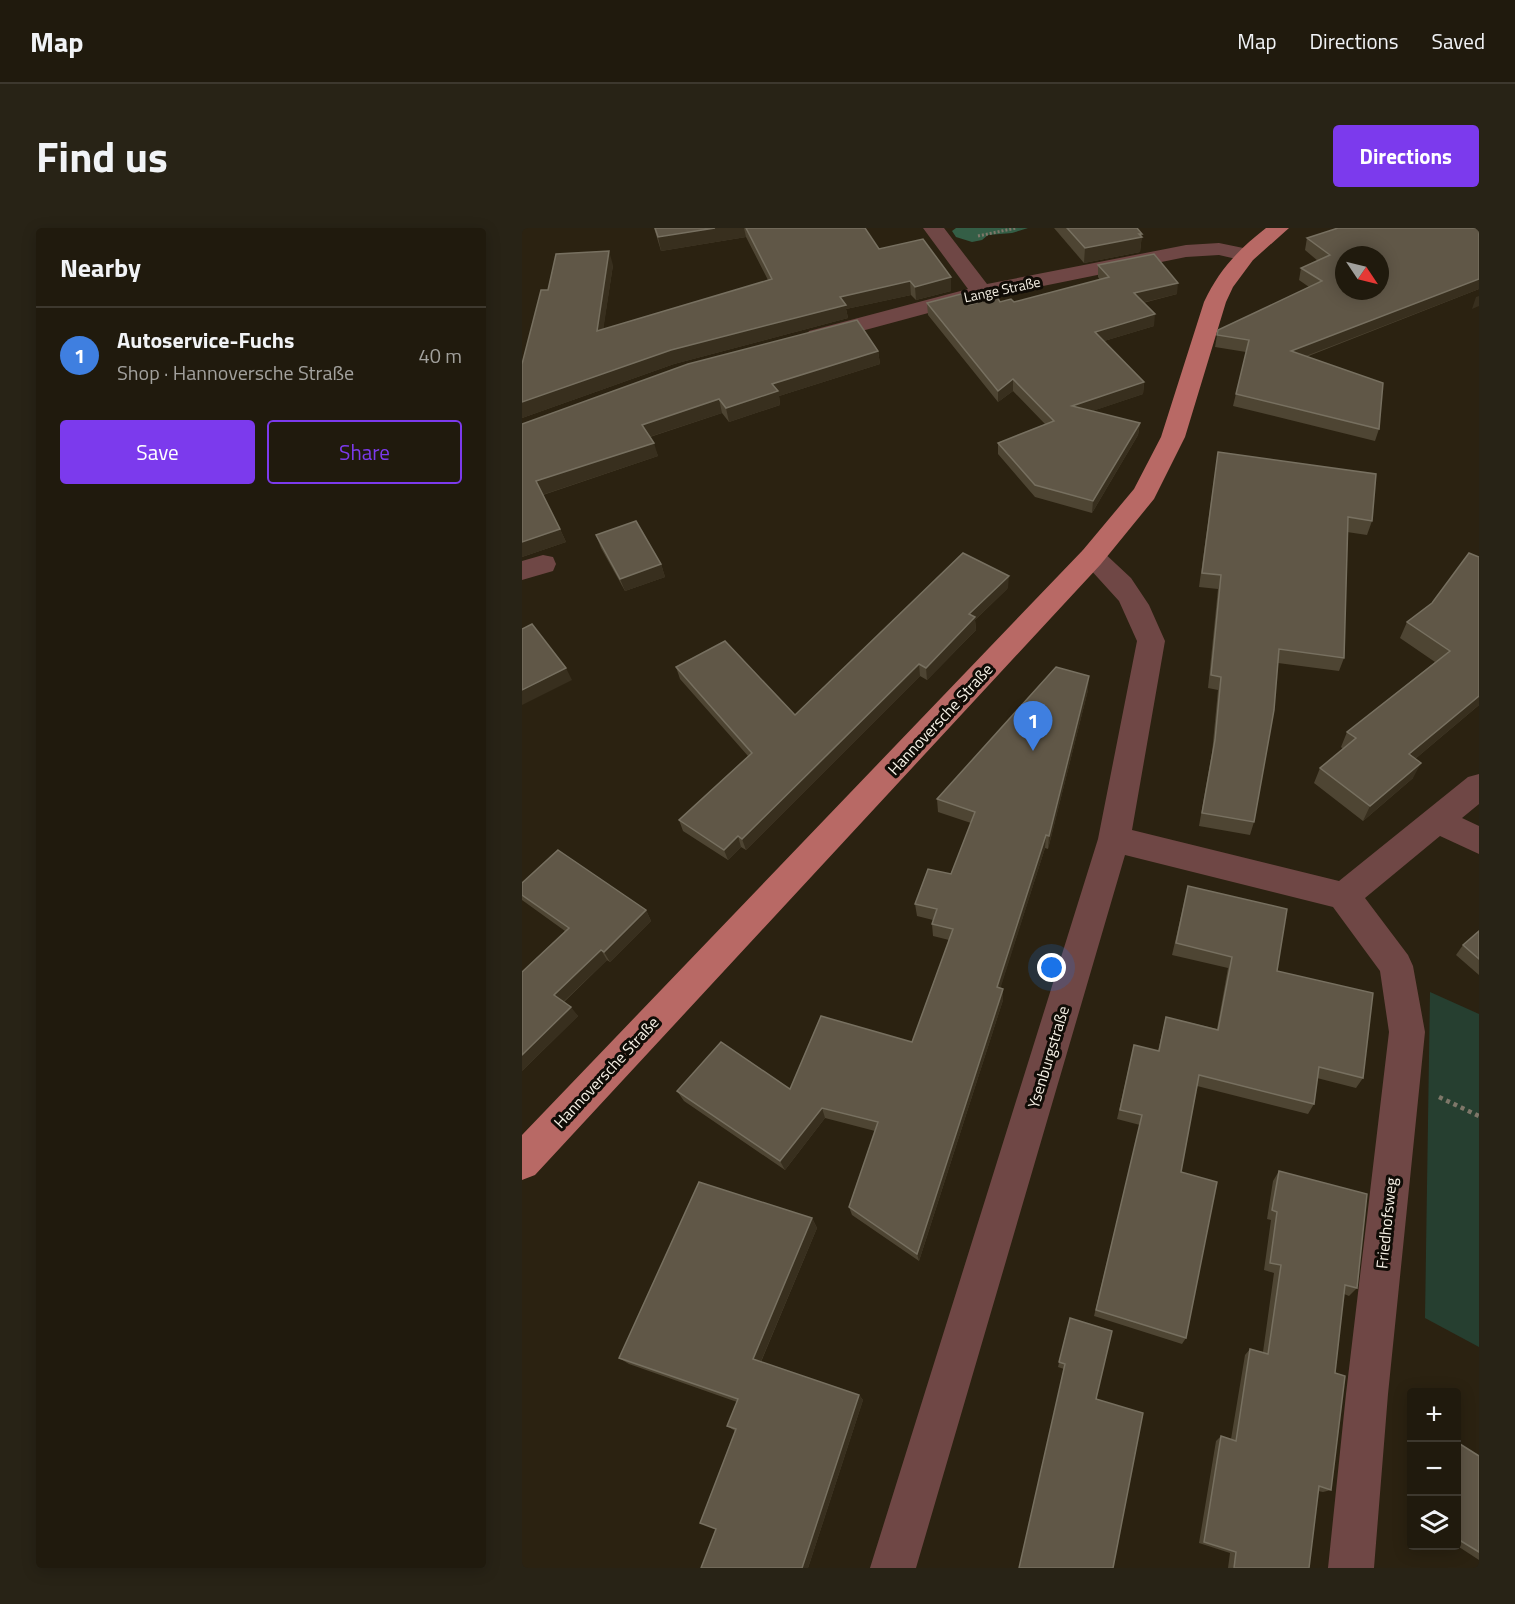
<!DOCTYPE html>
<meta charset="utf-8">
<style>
body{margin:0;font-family:"Titillium Web",sans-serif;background:#282316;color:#f1f3f6}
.controls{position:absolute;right:18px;bottom:18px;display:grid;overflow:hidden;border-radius:6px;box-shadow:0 3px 15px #0003}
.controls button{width:54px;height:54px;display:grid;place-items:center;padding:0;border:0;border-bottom:2px solid #3d382e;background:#201a0d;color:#f1f3f6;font:30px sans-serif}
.compass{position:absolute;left:813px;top:18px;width:54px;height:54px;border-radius:50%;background:#201a0d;box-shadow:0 3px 15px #0003;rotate:125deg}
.you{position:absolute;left:530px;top:740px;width:21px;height:21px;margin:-15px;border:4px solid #fff;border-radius:50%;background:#1a73e8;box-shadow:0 0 0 9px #1a73e833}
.badge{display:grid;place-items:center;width:39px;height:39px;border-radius:50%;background:#7c3aed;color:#fff;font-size:20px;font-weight:700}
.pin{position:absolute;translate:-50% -50px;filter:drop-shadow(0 2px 3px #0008)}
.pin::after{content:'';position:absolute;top:32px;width:21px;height:18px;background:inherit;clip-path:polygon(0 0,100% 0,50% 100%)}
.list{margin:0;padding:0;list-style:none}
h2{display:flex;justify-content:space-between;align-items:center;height:78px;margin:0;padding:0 24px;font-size:26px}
h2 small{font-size:20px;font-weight:400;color:#a2a19d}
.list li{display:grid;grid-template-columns:39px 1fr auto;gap:18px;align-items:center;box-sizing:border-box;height:96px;padding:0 24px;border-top:2px solid #3d382e}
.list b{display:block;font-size:22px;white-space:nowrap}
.list p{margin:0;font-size:20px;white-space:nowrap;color:#a2a19d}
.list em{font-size:20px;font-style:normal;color:#a2a19d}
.actions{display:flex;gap:12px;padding:18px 24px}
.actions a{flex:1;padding:14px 0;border:2px solid #7c3aed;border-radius:6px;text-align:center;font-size:21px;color:#7c3aed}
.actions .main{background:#7c3aed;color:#fff}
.icon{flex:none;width:33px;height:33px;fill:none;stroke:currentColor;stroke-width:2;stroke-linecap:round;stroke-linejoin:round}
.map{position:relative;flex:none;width:957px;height:1340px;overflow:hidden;border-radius:6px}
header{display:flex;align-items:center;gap:36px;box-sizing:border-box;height:84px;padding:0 30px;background:#201a0d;border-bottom:2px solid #3d382e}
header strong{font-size:28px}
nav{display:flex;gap:33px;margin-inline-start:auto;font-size:21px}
.intro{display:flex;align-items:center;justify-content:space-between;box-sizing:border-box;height:144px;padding:0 36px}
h1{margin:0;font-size:42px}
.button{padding:15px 27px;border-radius:6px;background:#7c3aed;color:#fff;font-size:21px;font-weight:700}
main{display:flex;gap:36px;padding:0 36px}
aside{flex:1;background:#201a0d;border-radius:6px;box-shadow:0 3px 15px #0003}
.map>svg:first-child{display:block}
</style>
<header>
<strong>Map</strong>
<nav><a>Map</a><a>Directions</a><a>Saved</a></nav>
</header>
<div class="intro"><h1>Find us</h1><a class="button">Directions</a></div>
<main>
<aside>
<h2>Nearby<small></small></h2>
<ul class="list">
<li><span class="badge" style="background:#3f7fe0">1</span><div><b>Autoservice-Fuchs</b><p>Shop · Hannoversche Straße</p></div><em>40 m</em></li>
</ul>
<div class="actions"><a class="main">Save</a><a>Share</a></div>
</aside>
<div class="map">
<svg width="957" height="1340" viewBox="0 0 957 1340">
<rect width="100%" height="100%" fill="#2b2211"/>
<polygon fill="#263f30" points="908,764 957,786 957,1119 903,1090"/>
<polygon fill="#345e46" points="434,0 506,0 490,5 466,7 460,12 450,14 434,9 430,3"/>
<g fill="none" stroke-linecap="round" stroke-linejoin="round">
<polyline stroke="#7e7769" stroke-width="3" stroke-dasharray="2 2" stroke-linecap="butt" points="456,8 494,0"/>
<polyline stroke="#7e7769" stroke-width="4.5" stroke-dasharray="4 4" stroke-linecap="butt" points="917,869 957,888"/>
<g fill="#6f4745" fill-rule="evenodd">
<polygon points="401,0 422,0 465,56 664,17 697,15 731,22 734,27 731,32 723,33 697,27 664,29 462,70 295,115 287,113 284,108 287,103 446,61"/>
<polygon points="570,320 579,322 609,350 627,377 643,413 610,602 817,653 946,549 957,546 957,576 940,590 957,598 957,626 918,608 843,670 886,727 891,738 903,804 866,1166 852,1340 806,1340 824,1166 867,804 858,743 811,679 603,627 394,1340 348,1340 576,611 615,413 597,373 557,329 561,322"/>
<polygon points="21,327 31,329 34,336 31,343 0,352 0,333"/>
</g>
<path fill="#b86965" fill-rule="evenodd" d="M 744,0 L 767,0 L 731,32 L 711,59 L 704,74 L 663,209 L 632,271 L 579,336 L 13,947 L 0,952 L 0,907 L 561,322 L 612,261 L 639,209 L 682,74 C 697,42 716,22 744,0 Z"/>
</g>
<g fill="#4e4533">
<polygon points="132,0 343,0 357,21 429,63 394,72 389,67 324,81 326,90 152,136 0,190 26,62 91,37 81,101 246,52 224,9 139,23"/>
<polygon points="532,0 615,0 620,6 618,24 562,35"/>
<polygon points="785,10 957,61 784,129 857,201 853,213 711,178 724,124 693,119 695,107 787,59 777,52 779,40 796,33 783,22"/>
<polygon points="576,37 655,66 621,75 632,98 582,113 622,154 621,166 570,183 618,195 616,207 570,285 513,269 476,226 476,215 523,196 491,163 476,174 406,87 405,75 447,77 478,74 492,74 578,52 576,49"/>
<polygon points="356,123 358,136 257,168 258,177 207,194 200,185 128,209 136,228 21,267 38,301 44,314 0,329 0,196"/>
<polygon points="696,224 850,293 845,307 825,304 822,430 817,443 756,435 732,594 728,607 677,598 690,525 696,462 686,460 696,361 677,359"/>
<polygon points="74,307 139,336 143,349 103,363 79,320"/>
<polygon points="957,329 957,477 893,531 891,550 841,593 792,555 798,540 821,521 819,519 825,504 913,434 878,410 885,394 910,375"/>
<polygon points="486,360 453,392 454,402 405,452 398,448 224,622 219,619 206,632 161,603 157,592 226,528 158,451 154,439 273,487"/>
<polygon points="566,462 526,621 523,620 478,760 481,772 397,1033 330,987 327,979 353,903 303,890 263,942 162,873 155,863 268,861 390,814 427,712 411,708 410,696 411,692 395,688 393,676 429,646 449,595 416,584 415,571"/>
<polygon points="0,655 124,682 129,693 88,734 85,732 42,774 56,788 0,843 43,703 0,672"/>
<polygon points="663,671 755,743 841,850 834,860 795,850 792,876 786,886 675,858 659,944 664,1110 660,1116 572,1088 618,897 595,891 612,817 636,823 644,789 695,801 706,740 650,727"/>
<polygon points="957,703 957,747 934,727 941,717"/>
<polygon points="757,943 835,1060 827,1068 822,1066 813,1145 809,1262 801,1264 796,1263 787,1340 706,1340 708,1325 677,1315 694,1213 699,1208 709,1211 723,1127 728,1121 741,1124 752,1045 742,1042 749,992 745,991 751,953"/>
<polygon points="290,990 295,1000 239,1134 337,1167 341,1172 286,1340 179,1340 194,1301 213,1203 205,1198 215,1174 107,1136 97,1130"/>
<polygon points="548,1090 574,1171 542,1141 536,1139"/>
<polygon points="938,1216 957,1228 957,1332 934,1317 934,1218"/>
</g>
<g fill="#382f1e">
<polygon points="193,0 222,0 224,9 139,23 136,9"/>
<polygon points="620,6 618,24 562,35 563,20"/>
<polygon points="87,23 91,37 79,117 75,103"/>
<polygon points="429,49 429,63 394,72 393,59"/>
<polygon points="957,51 957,61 766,135 769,123"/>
<polygon points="388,53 389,67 324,81 326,90 152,136 0,190 0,174 149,122 318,69"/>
<polygon points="656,55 655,66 611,77 612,65"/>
<polygon points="957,68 957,78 950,81 954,69"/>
<polygon points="633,86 632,98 572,116 573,104"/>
<polygon points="356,123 358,136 257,168 258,177 207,194 204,180 250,156"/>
<polygon points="491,151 491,163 476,174 476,163"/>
<polygon points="622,154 621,166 550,190 550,178"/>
<polygon points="197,171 200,185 124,210 120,197"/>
<polygon points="618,195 616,207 570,285 571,273"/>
<polygon points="132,215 136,228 20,267 14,253"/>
<polygon points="38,301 44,314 0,329 0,314"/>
<polygon points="139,336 143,349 103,363 98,351"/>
<polygon points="487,348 486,360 453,392 454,402 405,452 404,440 447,386"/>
<polygon points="397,436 398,448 224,622 220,611"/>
<polygon points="44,440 50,452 0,477 0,462"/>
<polygon points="567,448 566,462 526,621 527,608"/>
<polygon points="957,468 957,477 880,542 887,526"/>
<polygon points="899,535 891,550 841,593 848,578"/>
<polygon points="524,607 523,620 475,771 475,759"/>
<polygon points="216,608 219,619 206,632 202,622"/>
<polygon points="124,682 129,693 88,734 82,724"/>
<polygon points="79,722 85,732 39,776 32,767"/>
<polygon points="481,761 481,772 397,1033 395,1026"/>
<polygon points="49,779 56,788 0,843 0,827"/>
<polygon points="300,880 303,890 263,942 258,933"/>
<polygon points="290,990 295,1000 237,1138 231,1131"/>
<polygon points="337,1167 341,1172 286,1340 280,1340"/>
</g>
<g fill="#605747" stroke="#777060" stroke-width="1.5" fill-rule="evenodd">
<polygon points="133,0 193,0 136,9"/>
<polygon points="224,0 343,0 357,21 401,11 429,49 393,59 388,53 318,69 324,77 149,122 0,174 0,136 19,62 26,62 34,26 87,23 75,103 250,51"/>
<polygon points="545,0 615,0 620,6 617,6 620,9 563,20"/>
<path d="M 816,0 L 957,0 L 957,51 L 769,123 L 861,155 L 857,201 L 714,166 L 727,112 L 695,107 L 696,102 L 800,53 L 779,40 L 808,27 L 785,10 ZM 822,27 L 858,27 L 858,63 L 822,63 Z"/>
<polygon points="632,26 656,55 612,65 633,86 573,104 622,154 550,178 618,195 571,273 513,257 476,215 532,193 491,151 476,163 405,75 439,66 447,77 475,69 478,74 489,71 492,74 587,49 576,37"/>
<polygon points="335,92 356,123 250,156 256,163 204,180 197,171 120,197 132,215 14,253 38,301 0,314 0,196 166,136"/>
<polygon points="696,224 854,246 850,293 826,289 822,430 757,421 752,482 732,594 680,585 693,512 699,449 689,447 699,347 680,345"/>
<polygon points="114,293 139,336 98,351 74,307"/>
<polygon points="441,325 487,348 447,386 453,389 404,440 397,436 220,611 216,608 202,622 157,592 230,525 154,439 203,413 273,487"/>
<polygon points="947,325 957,329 957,468 887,526 899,535 848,578 798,540 834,510 825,504 928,423 885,394 910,375"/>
<polygon points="10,396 44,440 0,462 0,401"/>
<polygon points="534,439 567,448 527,608 524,607 475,759 481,761 395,1026 327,979 356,894 300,880 258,933 155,863 199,814 268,861 299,788 390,814 431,701 410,696 415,681 393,676 406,641 429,646 453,584 415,571"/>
<polygon points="36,622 124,682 82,724 79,722 32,767 49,779 0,827 0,744 47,700 0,667 0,655"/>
<polygon points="666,658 765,681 755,743 851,765 841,850 797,839 792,876 677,847 659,944 695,954 664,1110 574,1082 620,887 598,882 612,817 637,823 644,789 696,802 710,729 654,715"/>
<polygon points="957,703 957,731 941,717"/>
<polygon points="757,943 845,966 835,1060 823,1057 813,1145 823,1148 809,1262 797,1258 787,1340 712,1340 714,1324 682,1314 699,1208 714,1213 728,1121 746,1126 759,1037 748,1035 755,984 750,982"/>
<polygon points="177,954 290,990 231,1131 337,1167 280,1340 179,1340 194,1301 178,1295 214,1201 205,1198 216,1171 97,1130"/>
<polygon points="548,1090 590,1103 574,1171 621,1185 591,1340 497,1340 543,1136 537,1134"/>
<polygon points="938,1216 957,1228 957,1324 934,1310 934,1226"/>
</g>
<g text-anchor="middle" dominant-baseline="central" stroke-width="6" stroke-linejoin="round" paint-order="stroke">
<g font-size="14" fill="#f6f1e6" stroke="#100c06">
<text transform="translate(480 61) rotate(-12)">Lange Straße</text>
</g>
<g font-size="16" fill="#f6f1e6" stroke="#100c06">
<text transform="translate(418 491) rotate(-47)">Hannoversche Straße</text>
<text transform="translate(526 829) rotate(-73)">Ysenburgstraße</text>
<text transform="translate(84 844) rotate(-47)">Hannoversche Straße</text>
<text transform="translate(864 995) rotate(-84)">Friedhofsweg</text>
</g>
</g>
</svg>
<div class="controls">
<button>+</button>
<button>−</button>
<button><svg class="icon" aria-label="layers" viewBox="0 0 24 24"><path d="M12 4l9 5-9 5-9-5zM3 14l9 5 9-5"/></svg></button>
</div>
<svg class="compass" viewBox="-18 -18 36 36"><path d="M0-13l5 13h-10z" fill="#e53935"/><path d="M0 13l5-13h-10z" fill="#a2a19d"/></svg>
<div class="you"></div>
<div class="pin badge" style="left:511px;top:523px;background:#3f7fe0">1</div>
</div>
</main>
